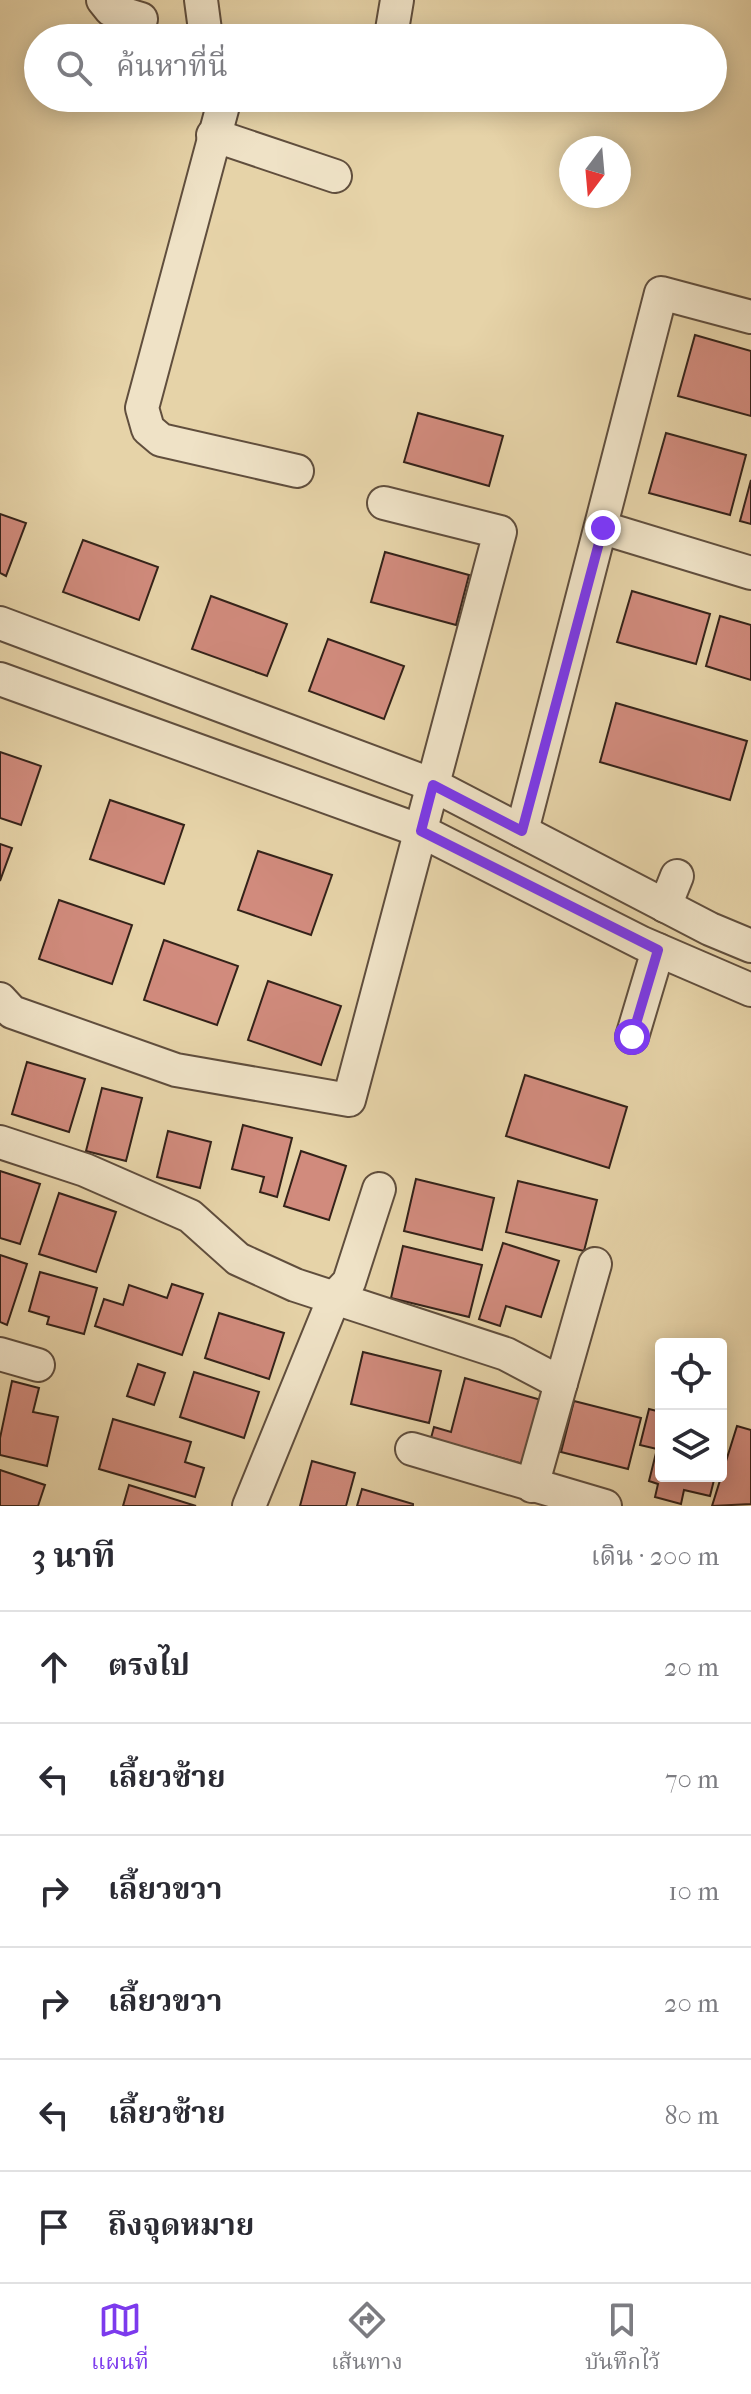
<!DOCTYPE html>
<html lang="th">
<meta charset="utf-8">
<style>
body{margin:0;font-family:"IM FELL French Canon","Noto Serif Thai",serif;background:#f7f7f7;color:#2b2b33}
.controls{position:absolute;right:24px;bottom:24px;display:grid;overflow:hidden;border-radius:8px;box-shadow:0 4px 20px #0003}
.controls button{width:72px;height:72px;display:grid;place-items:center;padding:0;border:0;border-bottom:2px solid #e1e1e2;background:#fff;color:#2b2b33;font:40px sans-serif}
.compass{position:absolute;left:559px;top:136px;width:72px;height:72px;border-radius:50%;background:#fff;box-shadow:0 4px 20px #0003;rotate:196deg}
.stop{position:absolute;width:24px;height:24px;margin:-18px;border:6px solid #7c3aed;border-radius:50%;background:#fff}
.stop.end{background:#7c3aed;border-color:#fff;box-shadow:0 2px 8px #0008}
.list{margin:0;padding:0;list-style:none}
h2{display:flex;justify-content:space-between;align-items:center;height:104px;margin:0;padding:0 32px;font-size:34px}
h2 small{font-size:26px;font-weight:400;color:#7c7c81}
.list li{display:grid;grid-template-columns:52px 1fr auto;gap:24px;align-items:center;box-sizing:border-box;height:112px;padding:0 32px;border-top:2px solid #e1e1e2}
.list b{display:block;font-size:30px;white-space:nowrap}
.list em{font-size:26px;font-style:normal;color:#7c7c81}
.icon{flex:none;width:44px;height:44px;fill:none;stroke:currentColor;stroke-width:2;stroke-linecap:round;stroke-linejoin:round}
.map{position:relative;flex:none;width:751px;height:1506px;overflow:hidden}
.search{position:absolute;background:#fff;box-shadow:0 4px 20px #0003;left:24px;right:24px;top:24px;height:88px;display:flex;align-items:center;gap:20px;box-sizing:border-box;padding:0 28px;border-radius:44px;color:#7c7c81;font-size:30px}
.sheet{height:776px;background:#fff}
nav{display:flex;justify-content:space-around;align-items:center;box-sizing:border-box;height:112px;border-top:2px solid #e1e1e2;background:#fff;font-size:22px;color:#7c7c81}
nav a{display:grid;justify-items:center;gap:4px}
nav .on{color:#7c3aed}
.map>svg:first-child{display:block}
</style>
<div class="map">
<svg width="751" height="1506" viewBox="0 0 751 1506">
<rect width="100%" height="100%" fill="#e6d3a8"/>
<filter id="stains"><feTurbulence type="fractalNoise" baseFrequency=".0025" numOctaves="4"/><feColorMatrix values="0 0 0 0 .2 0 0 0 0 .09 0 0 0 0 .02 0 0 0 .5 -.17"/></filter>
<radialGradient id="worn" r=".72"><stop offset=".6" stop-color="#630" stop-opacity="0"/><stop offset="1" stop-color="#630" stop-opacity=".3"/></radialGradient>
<g fill="#d18b7d" stroke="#342219" stroke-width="2">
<polygon points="695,335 751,351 751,416 678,396"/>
<polygon points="418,413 503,436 489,486 404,462"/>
<polygon points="666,433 746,455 730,515 649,493"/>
<polygon points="751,480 751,524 740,521"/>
<polygon points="0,514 26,523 6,576 0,573"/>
<polygon points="83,540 158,567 139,620 63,592"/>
<polygon points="385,552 469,575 456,625 371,602"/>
<polygon points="632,591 710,614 696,664 617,642"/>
<polygon points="211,596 287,624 267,676 192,649"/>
<polygon points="720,616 751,625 751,680 706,666"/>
<polygon points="328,639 404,666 384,719 309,691"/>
<polygon points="616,703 747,741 730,800 600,762"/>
<polygon points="0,752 41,766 21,825 0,818"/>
<polygon points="110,800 184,825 164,884 90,859"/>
<polygon points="0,844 12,848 0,881"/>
<polygon points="258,851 332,875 311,935 238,910"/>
<polygon points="59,900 132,925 112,984 39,959"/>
<polygon points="164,940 238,966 217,1025 144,1000"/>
<polygon points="268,981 341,1006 321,1065 248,1040"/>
<polygon points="27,1062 85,1079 69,1132 12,1114"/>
<polygon points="525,1075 627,1107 609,1168 506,1136"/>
<polygon points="102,1088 142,1098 126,1161 86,1151"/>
<polygon points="243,1125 292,1138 277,1197 260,1192 264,1177 232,1169"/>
<polygon points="168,1131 211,1142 200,1188 157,1177"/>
<polygon points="301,1151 346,1166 329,1220 284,1206"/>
<polygon points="0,1171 40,1184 20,1244 0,1238"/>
<polygon points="416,1179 494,1198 482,1250 404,1231"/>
<polygon points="518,1181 597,1200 584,1251 506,1232"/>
<polygon points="59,1193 116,1212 96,1272 39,1254"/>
<polygon points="503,1243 559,1261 541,1317 506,1306 500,1326 479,1319"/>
<polygon points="403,1246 482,1265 469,1317 391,1298"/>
<polygon points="0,1255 27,1264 7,1325 0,1322"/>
<polygon points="40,1272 97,1288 84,1334 47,1324 49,1317 29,1311"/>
<polygon points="172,1284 203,1294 182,1355 95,1326 104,1299 123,1305 129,1285 167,1298"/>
<polygon points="219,1313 284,1333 269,1379 205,1358"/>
<polygon points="363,1352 441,1371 429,1423 351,1404"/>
<polygon points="138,1364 165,1373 154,1405 127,1396"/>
<polygon points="194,1372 259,1392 244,1438 180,1417"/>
<polygon points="465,1378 541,1400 523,1464 431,1438 434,1427 451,1432"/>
<polygon points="12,1381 39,1388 33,1412 58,1417 47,1466 0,1455 0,1438"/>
<polygon points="574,1401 641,1418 628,1469 561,1452"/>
<polygon points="649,1409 661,1412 661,1476 715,1476 710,1496 684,1490 681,1504 655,1497 658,1484 649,1481 657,1449 640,1445"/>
<polygon points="113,1419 191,1442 185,1462 204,1468 195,1497 99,1469"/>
<polygon points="737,1426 751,1430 751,1504 712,1506"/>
<polygon points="312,1461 355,1473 346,1506 300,1506"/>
<polygon points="0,1470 45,1485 38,1506 0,1506"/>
<polygon points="129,1485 196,1506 123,1506"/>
<polygon points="362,1489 413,1504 413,1506 357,1506"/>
</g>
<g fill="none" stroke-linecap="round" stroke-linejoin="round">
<g stroke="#604e3d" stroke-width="36">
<g id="street">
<polyline points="103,0 111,10 141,19"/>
<polyline points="201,0 205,30 210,38"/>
<polyline points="391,36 397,0"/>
<polyline points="225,98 142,408 148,429 161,440 297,471"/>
<polyline points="213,135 335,176"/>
<polyline points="603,528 751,573"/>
<polyline points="0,623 433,785 710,929 751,946"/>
<polyline points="0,679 421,831 642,943 751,990"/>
<polyline points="522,831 661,293 751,317"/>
<polyline points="665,906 677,876"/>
<polyline points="0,999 12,1012 176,1070 349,1100 500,532 384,503"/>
<polyline points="632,1037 658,950"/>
<polyline points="0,1142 85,1170 190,1216 238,1259 295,1285 506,1354 561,1383 532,1486"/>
<polyline points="0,1354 38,1365"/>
<polyline points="561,1383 595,1264"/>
<polyline points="412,1449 605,1506"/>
<polyline points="249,1506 334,1298 349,1282 379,1189"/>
</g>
</g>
<use href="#street" stroke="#efe2c6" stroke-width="32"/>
</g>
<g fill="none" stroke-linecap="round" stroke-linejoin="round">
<polyline stroke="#7c3aed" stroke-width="10" points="603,528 522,831 433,785 421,831 658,950 632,1037"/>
</g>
<rect width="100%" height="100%" filter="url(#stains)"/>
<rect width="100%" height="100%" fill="url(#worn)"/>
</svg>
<div class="controls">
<button><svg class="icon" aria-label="locate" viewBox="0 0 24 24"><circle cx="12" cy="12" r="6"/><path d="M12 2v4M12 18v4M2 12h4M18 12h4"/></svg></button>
<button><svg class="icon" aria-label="layers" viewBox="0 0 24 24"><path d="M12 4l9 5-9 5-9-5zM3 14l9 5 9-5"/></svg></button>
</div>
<svg class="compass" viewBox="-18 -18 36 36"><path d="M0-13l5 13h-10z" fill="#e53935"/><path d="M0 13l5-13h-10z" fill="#7c7c81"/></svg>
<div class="stop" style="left:632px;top:1037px"></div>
<div class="stop end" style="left:603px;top:528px"></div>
<div class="search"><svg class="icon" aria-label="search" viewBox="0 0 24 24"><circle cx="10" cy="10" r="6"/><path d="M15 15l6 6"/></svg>ค้นหาที่นี่</div>
</div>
<section class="sheet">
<h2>3 นาที<small>เดิน · 200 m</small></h2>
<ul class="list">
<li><svg class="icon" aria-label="ahead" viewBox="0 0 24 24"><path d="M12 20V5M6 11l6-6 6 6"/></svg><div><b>ตรงไป</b></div><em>20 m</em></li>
<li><svg class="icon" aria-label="left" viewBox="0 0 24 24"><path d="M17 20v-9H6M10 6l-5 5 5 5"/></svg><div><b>เลี้ยวซ้าย</b></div><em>70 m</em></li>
<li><svg class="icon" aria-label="right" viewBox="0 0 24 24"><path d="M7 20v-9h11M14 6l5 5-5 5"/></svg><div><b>เลี้ยวขวา</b></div><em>10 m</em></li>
<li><svg class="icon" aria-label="right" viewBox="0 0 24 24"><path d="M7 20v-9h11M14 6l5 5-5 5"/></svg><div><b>เลี้ยวขวา</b></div><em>20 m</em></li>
<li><svg class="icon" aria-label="left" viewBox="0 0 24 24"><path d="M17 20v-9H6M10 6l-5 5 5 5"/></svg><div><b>เลี้ยวซ้าย</b></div><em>80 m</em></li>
<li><svg class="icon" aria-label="arrive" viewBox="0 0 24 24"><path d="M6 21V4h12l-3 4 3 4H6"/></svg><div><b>ถึงจุดหมาย</b></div></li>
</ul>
</section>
<nav>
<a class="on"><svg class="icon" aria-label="map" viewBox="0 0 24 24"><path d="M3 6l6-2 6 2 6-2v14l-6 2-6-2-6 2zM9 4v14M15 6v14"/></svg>แผนที่</a>
<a><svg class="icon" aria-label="directions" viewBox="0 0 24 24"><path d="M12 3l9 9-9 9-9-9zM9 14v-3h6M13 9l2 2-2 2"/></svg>เส้นทาง</a>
<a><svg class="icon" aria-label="saved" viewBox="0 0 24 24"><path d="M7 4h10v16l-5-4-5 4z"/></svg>บันทึกไว้</a>
</nav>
